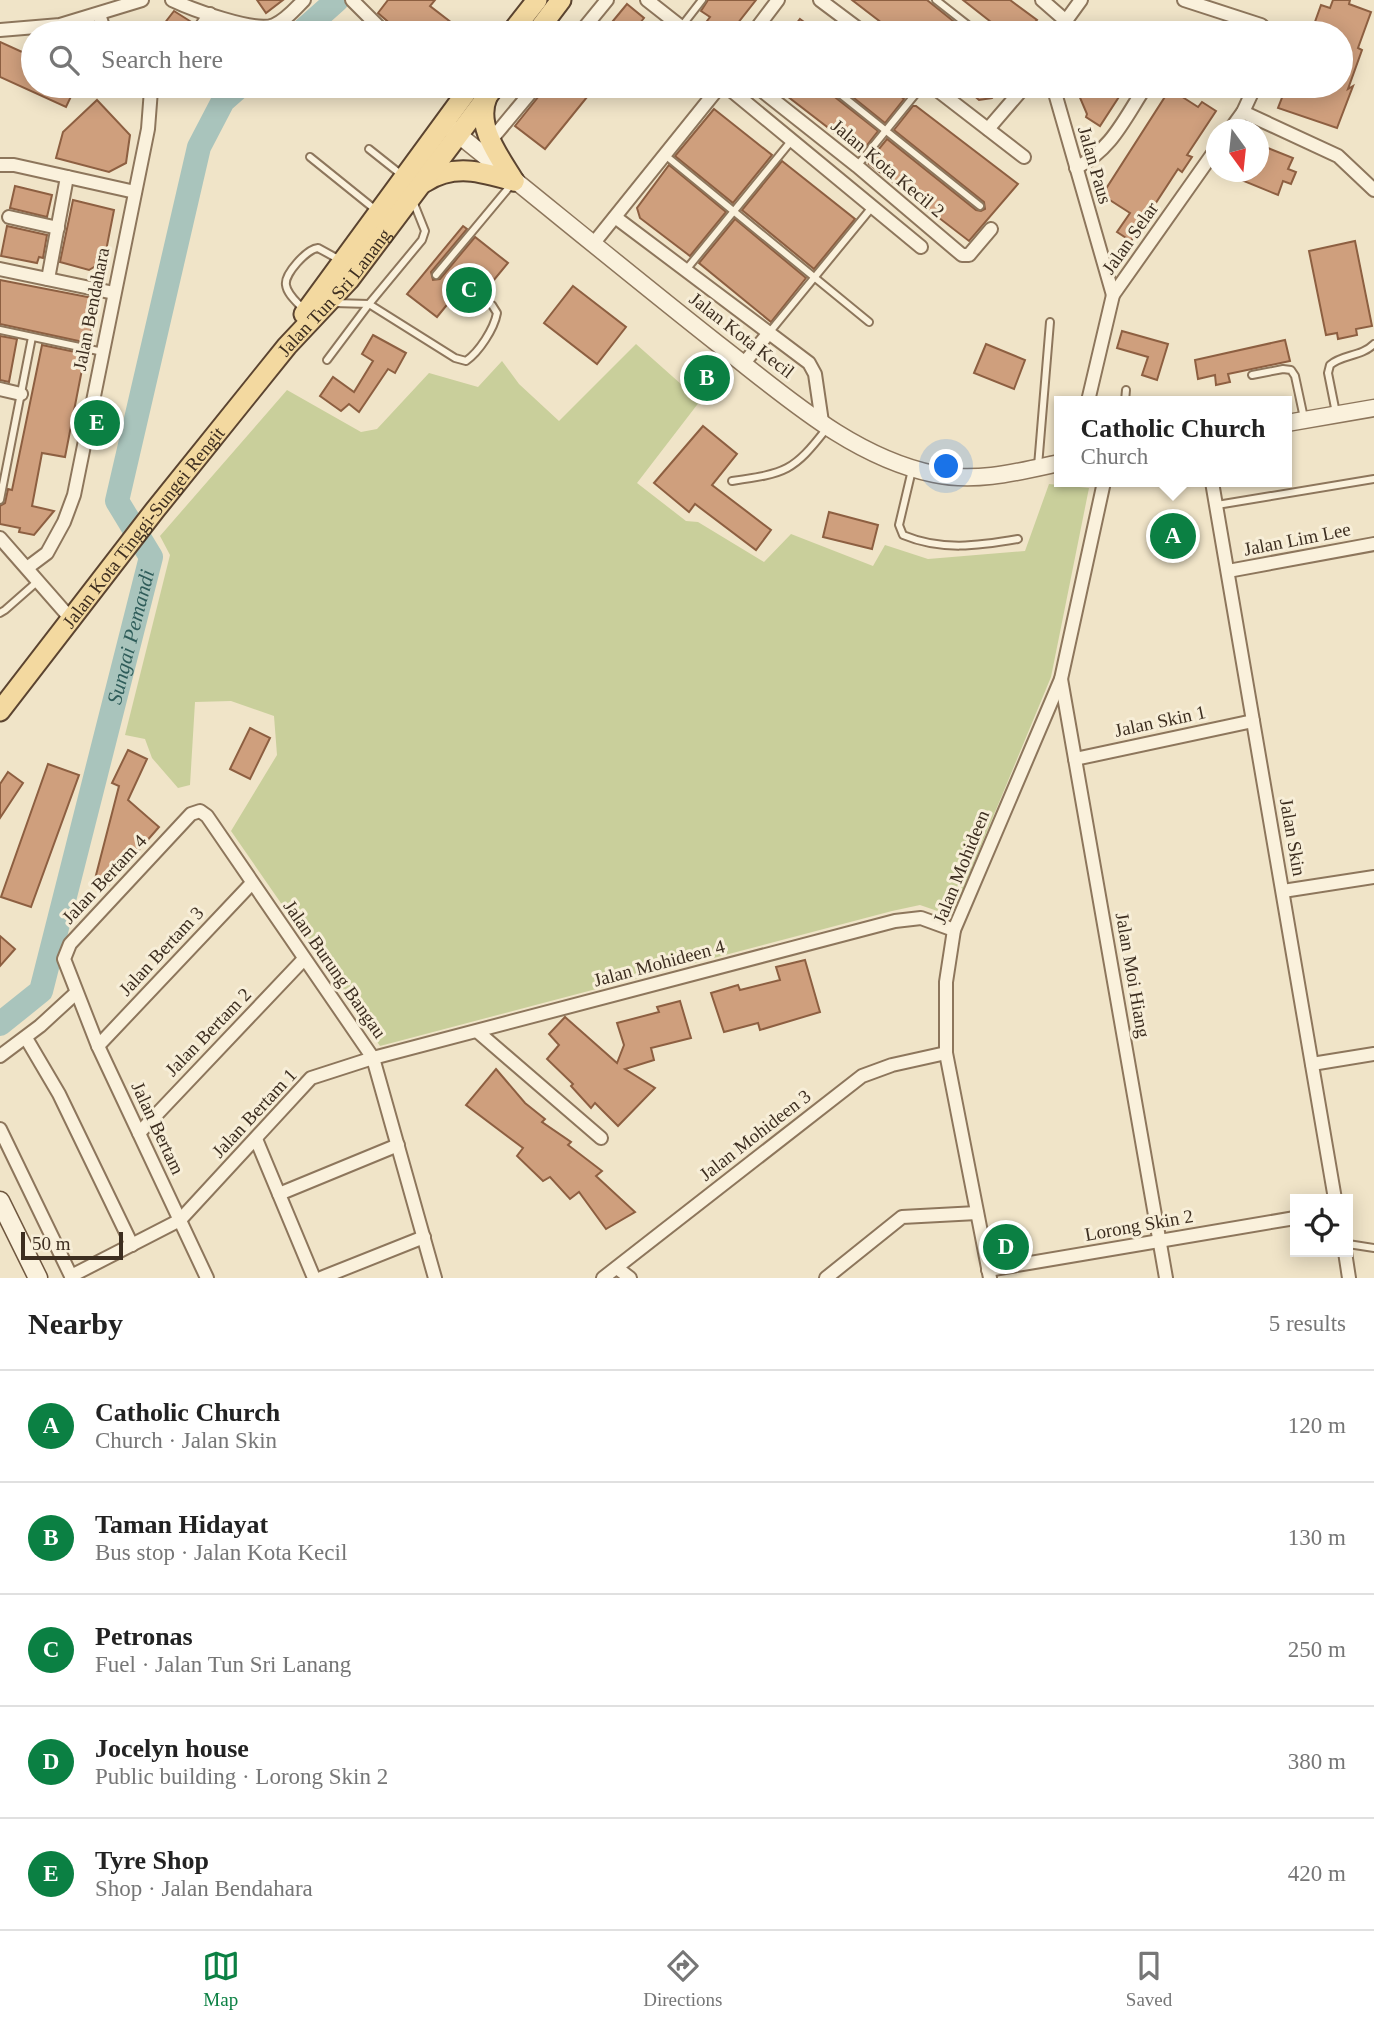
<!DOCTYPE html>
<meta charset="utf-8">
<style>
body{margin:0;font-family:Georgia,serif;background:#f6f6f6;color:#222}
.controls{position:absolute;right:21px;bottom:21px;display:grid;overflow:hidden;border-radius:0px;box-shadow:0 4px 18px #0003}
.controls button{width:63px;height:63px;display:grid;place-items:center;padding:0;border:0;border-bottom:2px solid #e0e0e0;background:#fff;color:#222;font:35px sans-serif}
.compass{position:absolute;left:1206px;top:119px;width:63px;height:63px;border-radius:50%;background:#fff;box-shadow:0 4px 18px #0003;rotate:165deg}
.scale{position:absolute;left:21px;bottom:18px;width:102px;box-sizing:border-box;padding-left:7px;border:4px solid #3d2e20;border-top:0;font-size:19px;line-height:24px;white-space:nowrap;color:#3d2e20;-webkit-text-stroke:5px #f7eed8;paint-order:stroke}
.you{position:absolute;left:947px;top:467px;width:24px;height:24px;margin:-18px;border:5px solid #fff;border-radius:50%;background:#1a73e8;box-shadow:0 0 0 10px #1a73e833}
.badge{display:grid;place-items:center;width:46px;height:46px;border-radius:50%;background:#0b8043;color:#fff;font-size:23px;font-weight:700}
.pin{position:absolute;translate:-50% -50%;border:4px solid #fff;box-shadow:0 2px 7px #0006}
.popup{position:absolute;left:1054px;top:396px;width:238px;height:91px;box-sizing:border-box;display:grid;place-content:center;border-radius:0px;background:#fff;filter:drop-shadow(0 2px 5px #0005);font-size:23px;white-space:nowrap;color:#767676}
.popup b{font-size:26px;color:#222}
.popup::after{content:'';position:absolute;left:50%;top:100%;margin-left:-14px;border:14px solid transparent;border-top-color:#fff}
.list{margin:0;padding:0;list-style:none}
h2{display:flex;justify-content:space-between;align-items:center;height:91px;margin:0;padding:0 28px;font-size:30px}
h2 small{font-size:23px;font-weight:400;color:#767676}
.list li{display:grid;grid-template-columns:46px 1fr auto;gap:21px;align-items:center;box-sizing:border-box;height:112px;padding:0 28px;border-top:2px solid #e0e0e0}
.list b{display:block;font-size:26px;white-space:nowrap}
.list p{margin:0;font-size:23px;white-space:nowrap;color:#767676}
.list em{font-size:23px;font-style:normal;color:#767676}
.icon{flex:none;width:38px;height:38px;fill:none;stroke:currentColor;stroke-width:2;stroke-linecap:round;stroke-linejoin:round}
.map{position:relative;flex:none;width:1374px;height:1278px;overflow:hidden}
.search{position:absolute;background:#fff;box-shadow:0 4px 18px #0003;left:21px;right:21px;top:21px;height:77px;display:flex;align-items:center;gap:18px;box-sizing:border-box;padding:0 24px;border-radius:38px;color:#767676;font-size:26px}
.sheet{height:651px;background:#fff}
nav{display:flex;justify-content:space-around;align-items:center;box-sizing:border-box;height:98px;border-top:2px solid #e0e0e0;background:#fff;font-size:19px;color:#767676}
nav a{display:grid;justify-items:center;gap:4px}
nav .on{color:#0b8043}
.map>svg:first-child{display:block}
</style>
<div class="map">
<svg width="1374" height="1278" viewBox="0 0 1374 1278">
<rect width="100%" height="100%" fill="#f0e4c8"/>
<polygon fill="#c9cf9b" points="636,344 700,401 637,483 686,521 698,522 764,562 791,534 873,566 885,545 928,559 1025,551 1049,484 1089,488 1051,677 952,916 920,905 892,911 380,1046 231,831 277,755 274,716 231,701 195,702 190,785 178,788 152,758 145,739 125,735 170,555 160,536 287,390 361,432 377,429 429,373 478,387 502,361 519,384 559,421"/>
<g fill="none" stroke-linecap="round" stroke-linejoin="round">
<g stroke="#a9c4bc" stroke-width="24">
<polyline points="300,33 337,0"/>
<path id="s1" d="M 0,1024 L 41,991 L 151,557 L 117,501 L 199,147 L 223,101 L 240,86"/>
</g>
</g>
<g fill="#cf9f7d" stroke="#8d5f41" stroke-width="2">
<polygon points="257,0 283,0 266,13"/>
<polygon points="388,0 435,0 430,6 465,33 401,33 378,13"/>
<polygon points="708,0 756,0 730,33 723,33 707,21 710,17 701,11"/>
<polygon points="852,0 927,0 968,33 895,33"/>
<polygon points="963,0 1010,0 1037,20 1026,33 1005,33"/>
<polygon points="1333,0 1350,0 1349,4 1371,12 1358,48 1362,50 1348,89 1353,86 1337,128 1278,108 1283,95 1263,88 1264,86 1341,86 1341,33 1311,33 1321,5 1330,8"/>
<polygon points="627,4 644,18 632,33 603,33"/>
<polygon points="174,11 193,23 188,33 157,33"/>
<polygon points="800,19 819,33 789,33"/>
<polygon points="0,42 33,57 33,86 76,86 66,107 0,77"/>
<polygon points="547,86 596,86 545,149 515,126"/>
<polygon points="774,86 824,86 826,90 878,131 861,153"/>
<polygon points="839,86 887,86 904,99 885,123"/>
<polygon points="963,86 1001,86 992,98 979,100"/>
<polygon points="1075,86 1126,86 1100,126 1086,117 1087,114"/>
<polygon points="1170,89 1198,107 1202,102 1216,111 1187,155 1192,157 1182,172 1178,169 1131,241 1117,232 1130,213 1102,195"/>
<polygon points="97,100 130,135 126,163 109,172 56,158 63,132"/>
<polygon points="913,106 916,106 1018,184 969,241 869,164 872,161 870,160 887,139 976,210 981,211 985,209 984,202 894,130"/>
<polygon points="714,109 772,155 733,203 675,156"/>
<polygon points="1258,144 1293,158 1288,169 1296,172 1291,184 1283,181 1278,195 1222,172 1258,172"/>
<polygon points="782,161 855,219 814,269 742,210"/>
<polygon points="669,165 726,212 690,256 640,218 637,208"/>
<polygon points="15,186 52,195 47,217 10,208"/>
<polygon points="73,200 114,210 104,261 89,270 60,262"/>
<polygon points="735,219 806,278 771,322 699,263"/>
<polygon points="7,226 47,235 43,258 39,257 37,263 1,256"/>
<polygon points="463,226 467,229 431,272 433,280 440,279 475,237 508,263 484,292 468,279 437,317 407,294"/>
<polygon points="1355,241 1372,326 1356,329 1357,335 1338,339 1337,333 1326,335 1309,251"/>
<polygon points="0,280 98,299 89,341 88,343 0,324"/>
<polygon points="573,286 626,327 597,364 544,323"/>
<polygon points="1122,331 1168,344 1157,380 1142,375 1148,357 1117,348"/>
<polygon points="373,335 406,353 395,373 388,369 359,412 349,404 341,411 320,396 333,377 354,392 373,361 362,354"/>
<polygon points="0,336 17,339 9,382 0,380"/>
<polygon points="1285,340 1290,361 1228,374 1230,382 1216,385 1215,375 1198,379 1195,360"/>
<polygon points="986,344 1025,360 1014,389 974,373"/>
<polygon points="42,345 85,354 65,457 42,453 32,506 54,511 34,535 19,532 20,528 0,524 0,506 5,503 8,489 12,490"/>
<polygon points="703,426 737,454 712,485 771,530 756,550 695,504 689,512 654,483"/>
<polygon points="829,512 878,525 872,549 823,537"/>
<polygon points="250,728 270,738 250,779 230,769"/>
<polygon points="128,750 147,759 128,800 159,827 103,891 94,883 119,786 112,783"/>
<polygon points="48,764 79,775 31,907 1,897"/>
<polygon points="8,772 23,783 0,818 0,784"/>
<polygon points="0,936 15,949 0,966"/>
<polygon points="805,960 820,1012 760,1030 758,1023 724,1032 711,993 738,985 740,990 780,980 776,967"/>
<polygon points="680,1001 691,1038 651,1048 654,1060 625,1069 655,1088 618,1126 595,1103 591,1108 571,1086 573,1084 547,1059 559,1045 549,1034 565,1017 617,1063 624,1045 617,1023 659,1012 657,1007"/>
<polygon points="496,1069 525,1103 545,1119 542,1122 571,1142 568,1145 602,1171 596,1176 635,1212 606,1229 579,1192 570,1199 550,1177 543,1181 517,1156 523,1148 466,1105"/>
</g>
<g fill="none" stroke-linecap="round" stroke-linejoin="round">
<g stroke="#8d765c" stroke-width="10">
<g id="service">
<polyline points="936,0 978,33"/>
<polyline points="681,27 702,0"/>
<polyline points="830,86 980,206"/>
<polyline points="369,149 403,176"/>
<polyline points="665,155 869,322"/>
<polyline points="310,157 377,211"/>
<polyline points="857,166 922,86"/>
<polyline points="685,271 792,140"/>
<polyline points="436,275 511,185"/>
<polyline points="334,303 369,304 422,240 425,231 413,201"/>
<path d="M 303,309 C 297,302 287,294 286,285 C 284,274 307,249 318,248 L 340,260"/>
<polyline points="0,330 103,352"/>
<polyline points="768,334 873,206"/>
<path d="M 327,360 L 369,304 L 455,358 L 466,361 C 479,352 494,329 497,313 L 492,305"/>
<polyline points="1252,375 1283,369 1291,370 1295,376 1304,418"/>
<polyline points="1125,401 1126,390"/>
<path d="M 1336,413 L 1328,373 L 1330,365 C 1343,354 1361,357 1374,344"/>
<polyline points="1038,466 1050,322"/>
<path d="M 912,470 L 899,525 L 903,535 C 941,551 978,546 1018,539"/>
<path d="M 732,481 C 786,473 793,472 827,428"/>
<polyline points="0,500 32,337"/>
<polyline points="1217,505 1374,479"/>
<polyline points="0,613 5,610 38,581"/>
<polyline points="1348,1244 1374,1248"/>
</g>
</g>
<g stroke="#8d765c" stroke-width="16">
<g id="minor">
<path d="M 172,0 C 191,9 255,33 274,25 C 286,20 295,9 304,0"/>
<polyline points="352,0 385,33"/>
<polyline points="647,0 689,33"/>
<polyline points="820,0 864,33"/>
<polyline points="1042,0 1066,21"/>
<polyline points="1184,0 1261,25 1270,33"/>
<polyline points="99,14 105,33"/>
<polyline points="0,30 60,25 142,0"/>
<polyline points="197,33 210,14"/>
<polyline points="580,33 607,0"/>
<polyline points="753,33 778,0"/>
<polyline points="1057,33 1081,0"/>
<polyline points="726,86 921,247"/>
<polyline points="756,86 857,166 962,255 969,255 991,229"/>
<polyline points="932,86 1024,157"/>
<polyline points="1053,86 1113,295"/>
<polyline points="1243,112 1338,156 1374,190"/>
<polyline points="988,129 1025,86"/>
<polyline points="1230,130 1243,112 1255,86"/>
<polyline points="491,140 536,86"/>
<polyline points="0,165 14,165 135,192"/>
<path d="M 1076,168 C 1113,148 1124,119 1146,86"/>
<polyline points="9,217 58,228"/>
<polyline points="615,217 809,363 815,374 822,422"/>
<polyline points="593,244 720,86"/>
<polyline points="0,269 114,293"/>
<polyline points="48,279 67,177"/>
<polyline points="744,363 768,334"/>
<polyline points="0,389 21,394"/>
<polyline points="1088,401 1113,295 1216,149"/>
<polyline points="1212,482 1335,1199"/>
<polyline points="0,538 71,619"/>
<polyline points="27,568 47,553 64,522 74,495 148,129 151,90 155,86"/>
<polyline points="1228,571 1374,544"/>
<polyline points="1061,679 1166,1278"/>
<polyline points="1075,759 1253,721"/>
<polyline points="1283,891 1374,877"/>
<polyline points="478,1032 601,1138"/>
<polyline points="26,1038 59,1094 132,1245"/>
<polyline points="98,1046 252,883"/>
<polyline points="0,1056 40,1026 76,993"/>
<polyline points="1312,1064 1374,1054"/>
<polyline points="0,1129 72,1278"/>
<polyline points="139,1133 304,959"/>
<polyline points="256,1139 314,1278"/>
<polyline points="279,1194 398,1145"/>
<polyline points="1345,1252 1349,1278"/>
<polyline points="617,1268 630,1278"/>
<polyline points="988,1270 1295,1218"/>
<polyline points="71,1276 180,1220 311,1078 373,1058 895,921 921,918 954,930"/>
<polyline points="207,1278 98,1046 64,959 70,944 191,814 200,811 207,816 373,1058 435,1278"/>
<polyline points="321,1278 424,1237"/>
<polyline points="603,1278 862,1076 892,1065 946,1053"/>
<polyline points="826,1278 902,1217 977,1213"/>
<polyline points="990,1278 946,1053 946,982 954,930 1061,679 1104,482"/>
</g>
</g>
<g stroke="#8d765c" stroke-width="19">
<g id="tertiary">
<path d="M 450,128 C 540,200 628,273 718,344 C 783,394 851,457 934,474 C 976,483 1018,472 1059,463"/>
<polyline points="1287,423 1374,408"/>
</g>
</g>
<g stroke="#6f573f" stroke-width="21">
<polyline id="secondary" points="0,1201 38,1278"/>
</g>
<g stroke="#5b4430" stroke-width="23">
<g id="primary">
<polyline points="511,33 537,0"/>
<polyline points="536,33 561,0"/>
<path d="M 487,97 C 475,126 499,156 514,181"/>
<path d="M 425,182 C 454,163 483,172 514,181"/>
<polyline points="304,314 471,86"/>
<path id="s2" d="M 0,711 L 155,510 L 287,346 L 349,280 L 495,86"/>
</g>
</g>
<use href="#service" stroke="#faf1dc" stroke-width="6"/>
<use href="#minor" stroke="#faf1dc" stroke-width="12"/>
<use href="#tertiary" stroke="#faf1dc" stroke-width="16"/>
<use href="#secondary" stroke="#faf1dc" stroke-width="18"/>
<use href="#primary" stroke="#f3d9a0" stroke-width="19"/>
</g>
<g text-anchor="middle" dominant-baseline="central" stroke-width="6" stroke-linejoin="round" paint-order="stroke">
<g font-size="19" fill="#3d2e20" stroke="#f7eed8">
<text transform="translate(1095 165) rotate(74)">Jalan Paus</text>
<text transform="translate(888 168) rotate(40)">Jalan Kota Kecil 2</text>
<text transform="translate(1130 238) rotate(-55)">Jalan Selar</text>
<text stroke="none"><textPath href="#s2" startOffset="536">Jalan Tun Sri Lanang</textPath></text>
<text transform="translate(91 309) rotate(-79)">Jalan Bendahara</text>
<text transform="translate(742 335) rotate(38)">Jalan Kota Kecil</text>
<text stroke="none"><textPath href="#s2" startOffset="233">Jalan Kota Tinggi-Sungei Rengit</textPath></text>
<text transform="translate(1297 539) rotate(-11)">Jalan Lim Lee</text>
<text transform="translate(1160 721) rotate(-12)">Jalan Skin 1</text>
<text transform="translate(1293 837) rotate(80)">Jalan Skin</text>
<text transform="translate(961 867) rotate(-68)">Jalan Mohideen</text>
<text transform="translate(104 879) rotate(-47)">Jalan Bertam 4</text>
<text transform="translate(161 951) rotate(-47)">Jalan Bertam 3</text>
<text transform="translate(659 963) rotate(-15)">Jalan Mohideen 4</text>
<text transform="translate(335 969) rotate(55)">Jalan Burung Bangau</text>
<text transform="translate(1133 975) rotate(80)">Jalan Moi Hiang</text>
<text transform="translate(208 1032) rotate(-46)">Jalan Bertam 2</text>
<text transform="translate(254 1113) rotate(-47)">Jalan Bertam 1</text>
<text transform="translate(158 1128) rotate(65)">Jalan Bertam</text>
<text transform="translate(755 1135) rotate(-38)">Jalan Mohideen 3</text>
<text transform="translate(1139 1225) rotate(-10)">Lorong Skin 2</text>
</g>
<g font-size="21" font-style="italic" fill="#2f5d5a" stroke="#f7eed8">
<text stroke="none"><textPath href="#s1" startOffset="418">Sungai Pemandi</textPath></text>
</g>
</g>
</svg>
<div class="controls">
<button><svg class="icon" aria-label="locate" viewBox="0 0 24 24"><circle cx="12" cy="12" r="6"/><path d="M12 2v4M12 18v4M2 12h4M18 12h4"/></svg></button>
</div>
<svg class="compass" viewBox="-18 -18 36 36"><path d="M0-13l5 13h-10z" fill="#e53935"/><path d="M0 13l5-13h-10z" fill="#767676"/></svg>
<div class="scale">50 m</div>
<div class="you"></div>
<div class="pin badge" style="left:1173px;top:536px">A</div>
<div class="popup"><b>Catholic Church</b>Church</div>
<div class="pin badge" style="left:707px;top:378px">B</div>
<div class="pin badge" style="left:469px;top:290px">C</div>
<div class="pin badge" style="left:1006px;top:1247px">D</div>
<div class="pin badge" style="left:97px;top:423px">E</div>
<div class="search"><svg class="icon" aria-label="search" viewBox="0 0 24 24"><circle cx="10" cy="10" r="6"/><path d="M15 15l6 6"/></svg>Search here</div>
</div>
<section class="sheet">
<h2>Nearby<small>5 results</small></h2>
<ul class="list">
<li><span class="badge">A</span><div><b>Catholic Church</b><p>Church · Jalan Skin</p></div><em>120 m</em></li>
<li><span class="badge">B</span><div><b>Taman Hidayat</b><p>Bus stop · Jalan Kota Kecil</p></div><em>130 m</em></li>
<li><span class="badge">C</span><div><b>Petronas</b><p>Fuel · Jalan Tun Sri Lanang</p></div><em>250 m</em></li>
<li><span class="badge">D</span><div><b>Jocelyn house</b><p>Public building · Lorong Skin 2</p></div><em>380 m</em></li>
<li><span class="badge">E</span><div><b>Tyre Shop</b><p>Shop · Jalan Bendahara</p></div><em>420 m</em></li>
</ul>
</section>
<nav>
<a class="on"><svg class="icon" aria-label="map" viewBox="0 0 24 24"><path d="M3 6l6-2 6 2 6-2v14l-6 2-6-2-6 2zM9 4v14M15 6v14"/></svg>Map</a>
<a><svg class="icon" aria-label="directions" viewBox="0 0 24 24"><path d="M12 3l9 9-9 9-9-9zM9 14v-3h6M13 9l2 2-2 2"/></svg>Directions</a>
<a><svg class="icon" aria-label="saved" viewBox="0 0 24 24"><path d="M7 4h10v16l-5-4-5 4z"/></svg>Saved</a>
</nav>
